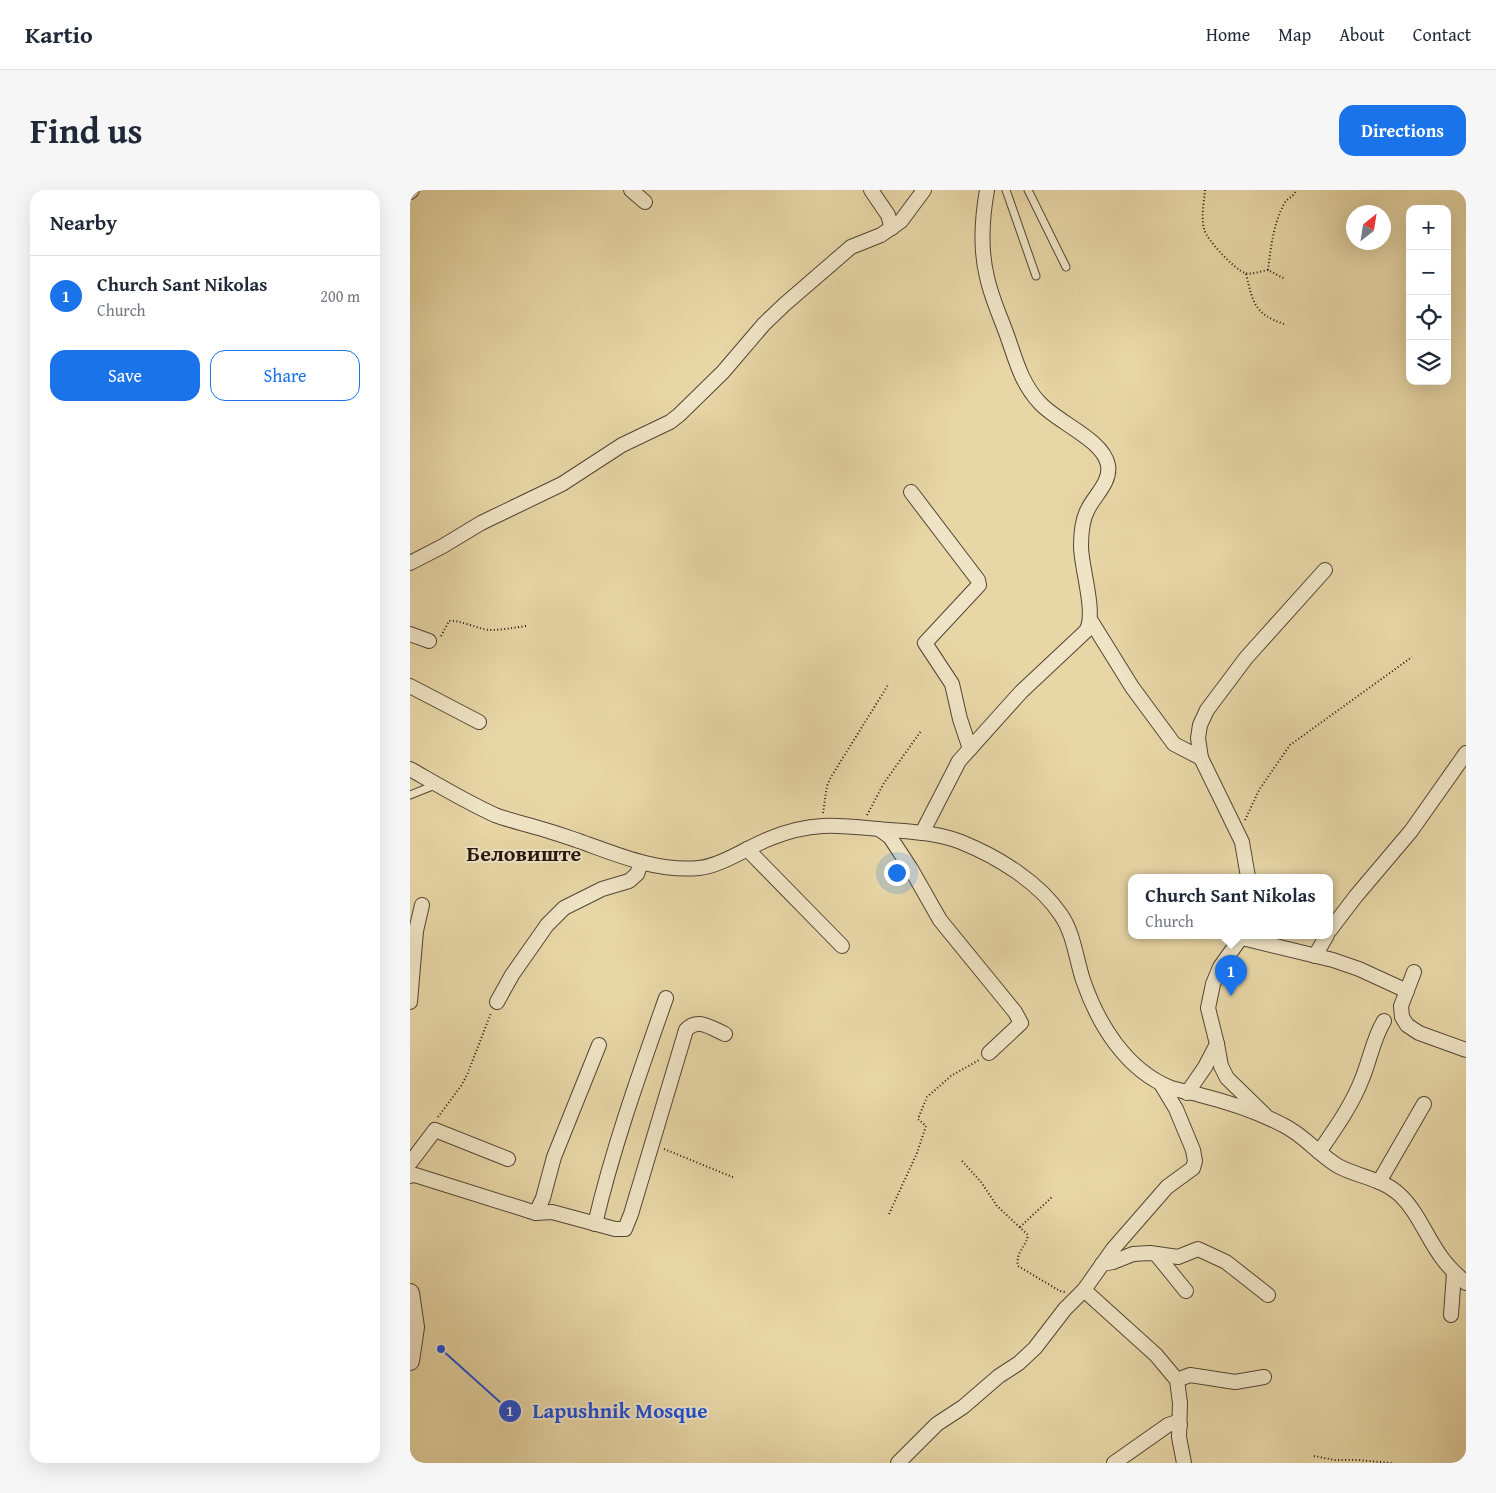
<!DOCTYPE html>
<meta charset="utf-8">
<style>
body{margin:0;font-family:"Gentium Book Plus",serif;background:#f6f6f7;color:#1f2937}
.controls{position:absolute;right:15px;top:15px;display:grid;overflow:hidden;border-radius:10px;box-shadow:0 5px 20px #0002}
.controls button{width:45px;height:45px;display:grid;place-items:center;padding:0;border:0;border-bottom:1px solid #e0e1e3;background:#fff;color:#1f2937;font:25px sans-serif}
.compass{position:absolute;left:936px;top:15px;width:45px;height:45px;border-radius:50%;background:#fff;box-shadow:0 5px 20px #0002;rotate:30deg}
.you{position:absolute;left:486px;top:682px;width:18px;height:18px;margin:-12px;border:4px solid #fff;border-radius:50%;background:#1a73e8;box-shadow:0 0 0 8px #1a73e833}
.badge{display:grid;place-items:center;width:32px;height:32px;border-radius:50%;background:#1a73e8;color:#fff;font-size:16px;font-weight:700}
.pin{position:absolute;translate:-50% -41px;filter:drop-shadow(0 1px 2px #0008)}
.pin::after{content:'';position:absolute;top:26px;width:18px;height:15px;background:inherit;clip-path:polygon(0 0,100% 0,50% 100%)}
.popup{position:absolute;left:718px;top:684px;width:205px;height:65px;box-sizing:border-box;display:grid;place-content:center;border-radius:10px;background:#fff;filter:drop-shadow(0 1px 4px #0005);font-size:16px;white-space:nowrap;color:#747a83}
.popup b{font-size:19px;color:#1f2937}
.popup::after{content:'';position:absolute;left:50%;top:100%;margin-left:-10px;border:10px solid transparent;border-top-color:#fff}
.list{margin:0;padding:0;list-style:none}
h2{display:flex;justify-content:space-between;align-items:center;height:65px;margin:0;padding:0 20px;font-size:21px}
h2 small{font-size:16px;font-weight:400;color:#747a83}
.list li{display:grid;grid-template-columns:32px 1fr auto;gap:15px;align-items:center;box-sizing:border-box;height:80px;padding:0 20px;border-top:1px solid #e0e1e3}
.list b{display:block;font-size:19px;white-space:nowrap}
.list p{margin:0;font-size:16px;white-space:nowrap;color:#747a83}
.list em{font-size:16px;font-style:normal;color:#747a83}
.actions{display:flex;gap:10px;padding:15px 20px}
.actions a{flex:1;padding:11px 0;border:1px solid #1a73e8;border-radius:15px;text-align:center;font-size:18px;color:#1a73e8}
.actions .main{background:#1a73e8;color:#fff}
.icon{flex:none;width:28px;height:28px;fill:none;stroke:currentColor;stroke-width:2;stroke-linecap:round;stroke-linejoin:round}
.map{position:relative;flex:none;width:1056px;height:1273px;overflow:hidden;border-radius:15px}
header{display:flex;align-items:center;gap:30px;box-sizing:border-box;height:70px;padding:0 25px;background:#fff;border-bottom:1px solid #e0e1e3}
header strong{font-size:24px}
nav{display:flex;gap:28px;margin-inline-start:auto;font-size:18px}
.intro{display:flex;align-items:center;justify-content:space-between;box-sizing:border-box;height:120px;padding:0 30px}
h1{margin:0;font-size:35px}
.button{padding:12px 22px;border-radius:15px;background:#1a73e8;color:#fff;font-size:18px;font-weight:700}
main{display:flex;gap:30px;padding:0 30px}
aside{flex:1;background:#fff;border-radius:15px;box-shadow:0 5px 20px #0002}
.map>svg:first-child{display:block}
</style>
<header>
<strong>Kartio</strong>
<nav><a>Home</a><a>Map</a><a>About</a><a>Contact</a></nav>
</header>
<div class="intro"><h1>Find us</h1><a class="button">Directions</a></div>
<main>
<aside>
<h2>Nearby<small></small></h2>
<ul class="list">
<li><span class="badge">1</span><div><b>Church Sant Nikolas</b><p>Church</p></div><em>200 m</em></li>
</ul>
<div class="actions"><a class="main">Save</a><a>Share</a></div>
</aside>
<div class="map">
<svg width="1056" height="1273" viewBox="0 0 1056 1273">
<rect width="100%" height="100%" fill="#e7d6a6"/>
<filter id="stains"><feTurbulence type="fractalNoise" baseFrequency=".004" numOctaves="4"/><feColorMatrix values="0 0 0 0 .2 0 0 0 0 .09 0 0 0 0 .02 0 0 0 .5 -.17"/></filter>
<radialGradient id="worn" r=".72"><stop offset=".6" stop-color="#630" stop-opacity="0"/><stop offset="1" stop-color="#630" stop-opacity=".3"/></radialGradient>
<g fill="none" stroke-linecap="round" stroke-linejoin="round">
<g stroke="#544534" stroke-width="9">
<g id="service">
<polyline points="596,0 626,86"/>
<polyline points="618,0 656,77"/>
<polyline points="0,605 20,597 24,593"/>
</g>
</g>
<g stroke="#544534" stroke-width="16">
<g id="minor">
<polyline points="221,0 235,12"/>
<polyline points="461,0 478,25 482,38"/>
<polyline points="0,2 2,0"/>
<polyline points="501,302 568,390 569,395 515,453 542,494 550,529 560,559"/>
<polyline points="0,373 33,356 71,333 152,294 212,255 260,232 269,225 313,182 354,134 375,114 441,57 471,45 491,31 514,0"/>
<polyline points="681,431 722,497 764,554 791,568"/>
<polyline points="0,444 19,451"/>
<polyline points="0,496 69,532"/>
<path d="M 0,579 C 28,595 56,612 85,625 C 98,630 112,633 125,637 C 140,641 154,646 169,651 C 208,665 247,682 289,678 C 311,676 340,656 361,648 C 406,630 433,636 479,640 C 504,642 528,643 551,652 C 588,667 629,692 651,725 C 664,744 666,769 673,790 C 688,834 716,880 761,898 C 771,901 780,902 790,905 C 818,912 848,922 873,935 C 894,945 908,964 928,976 C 948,987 972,988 990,1005 C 1008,1022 1017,1048 1032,1068 C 1039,1078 1047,1085 1056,1093"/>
<polyline points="469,639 480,647 501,679 530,730 605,822 611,833 579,863"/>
<path d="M 512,643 L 549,571 L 611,502 L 676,441 C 687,424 671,378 671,356 C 671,344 672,330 678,319 C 685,305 701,292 698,275 C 693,249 646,232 629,212 C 612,194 606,171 598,148 C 591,128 581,107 577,87 C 570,59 572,28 577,0"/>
<polyline points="337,659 432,756"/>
<polyline points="838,687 832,652 791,568 788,548 790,535 797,520 836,468 915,380"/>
<polyline points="920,740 946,706 1001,641 1056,563"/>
<polyline points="832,748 923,770 949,779 997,801"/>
<polyline points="905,766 917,745"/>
<polyline points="1004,782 991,816 992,827 997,835 1009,843 1056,860"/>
<polyline points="0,812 6,741 12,715"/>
<polyline points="87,812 102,785 137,735 154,718 192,699 219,691 227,684 231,673"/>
<polyline points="807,854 811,876 817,888 855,925"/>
<polyline points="777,903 795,877 807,854 798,818 803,794 810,777 833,745"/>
<path d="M 909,962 C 925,939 942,915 952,889 C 960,870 963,849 974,831"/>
<polyline points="0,973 25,940 98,969"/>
<path d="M 0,986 L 5,985 L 126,1023 L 142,1022 L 205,1039 L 215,1039 L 221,1024 L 276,840 C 288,827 301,838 315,844"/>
<polyline points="969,992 1014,914"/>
<polyline points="126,1023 133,1008 144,967 189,855"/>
<path d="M 185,1034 C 203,957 230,882 256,808"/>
<polyline points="746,1064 776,1101"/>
<polyline points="692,1074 703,1072 723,1064 740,1063 768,1067 788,1059 816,1072 858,1105"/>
<polyline points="674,1100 746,1165 767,1190 770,1213 769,1247 774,1273"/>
<polyline points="1041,1125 1044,1083"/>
<polyline points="767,1190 780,1185 825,1192 854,1187"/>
<polyline points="488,1273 527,1234 553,1217 589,1186 609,1173 625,1158 655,1119 674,1100 703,1059 757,997 783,978 785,971 783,960 766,919 751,894"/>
<polyline points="704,1273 758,1235 767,1232 770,1235"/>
</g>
</g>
<g stroke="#544534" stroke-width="20">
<polyline id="tertiary" points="0,1103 5,1137 0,1171"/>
</g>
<g stroke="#23150e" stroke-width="2" stroke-dasharray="1 2.5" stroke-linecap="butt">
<path d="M 795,0 C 794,12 791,26 794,39 C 796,49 825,80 835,83 C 842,85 851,81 858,80 L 875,89"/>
<path d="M 858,80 C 861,57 863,35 874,14 C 877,8 884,7 886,0"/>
<path d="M 836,84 C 843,112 844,124 874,134"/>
<path d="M 31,446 L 39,431 C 47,429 68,439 79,440 C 91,440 103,438 116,436"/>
<polyline points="413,623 417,596 421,587 478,495"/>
<polyline points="457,625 474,593 511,541"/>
<polyline points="835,630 849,600 880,555 1002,467"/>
<polyline points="28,927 51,896 57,885 81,823"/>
<polyline points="254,959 325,988"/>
<path d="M 552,971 L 571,992 L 587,1016 L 618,1045 C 616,1057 605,1063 608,1076 L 650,1101 L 655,1102"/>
<polyline points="479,1024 507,963 516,936 508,929 517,907 541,886 569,870"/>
<polyline points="610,1037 642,1007"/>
<polyline points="904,1266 925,1270 948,1270 982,1273"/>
</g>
<use href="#service" stroke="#efe4c5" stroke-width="7"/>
<use href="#minor" stroke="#efe4c5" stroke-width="14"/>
<use href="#tertiary" stroke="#efe4c5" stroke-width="18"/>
</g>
<g text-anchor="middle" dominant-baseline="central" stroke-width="4" stroke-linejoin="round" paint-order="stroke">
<g font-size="22" font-weight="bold" fill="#23150e" stroke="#efe4c5">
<text x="114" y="663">Беловиште</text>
</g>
</g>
<path fill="none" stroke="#1d4ed8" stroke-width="2" d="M31 1159L100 1221"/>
<g fill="#1d4ed8" stroke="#efe4c5" stroke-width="2">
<circle cx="31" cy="1159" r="5"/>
<circle cx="100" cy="1221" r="12"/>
</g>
<g font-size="15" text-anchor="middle" font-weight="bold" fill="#fff">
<text x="100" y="1226">1</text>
</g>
<g font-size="21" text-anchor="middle" font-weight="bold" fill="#1d4ed8" stroke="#efe4c5" stroke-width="4" stroke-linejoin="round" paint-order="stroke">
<text x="210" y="1228">Lapushnik Mosque</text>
</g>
<rect width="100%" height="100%" filter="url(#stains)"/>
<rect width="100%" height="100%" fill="url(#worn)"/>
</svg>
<div class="controls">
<button>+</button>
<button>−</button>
<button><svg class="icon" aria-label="locate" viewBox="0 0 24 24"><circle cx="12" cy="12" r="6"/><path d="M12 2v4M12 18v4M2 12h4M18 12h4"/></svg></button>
<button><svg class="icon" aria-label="layers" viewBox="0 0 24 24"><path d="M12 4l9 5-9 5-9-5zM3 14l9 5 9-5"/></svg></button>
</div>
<svg class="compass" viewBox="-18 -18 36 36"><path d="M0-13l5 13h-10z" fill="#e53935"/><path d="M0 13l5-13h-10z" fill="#747a83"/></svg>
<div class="you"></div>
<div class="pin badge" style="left:821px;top:806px">1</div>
<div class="popup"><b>Church Sant Nikolas</b>Church</div>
</div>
</main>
